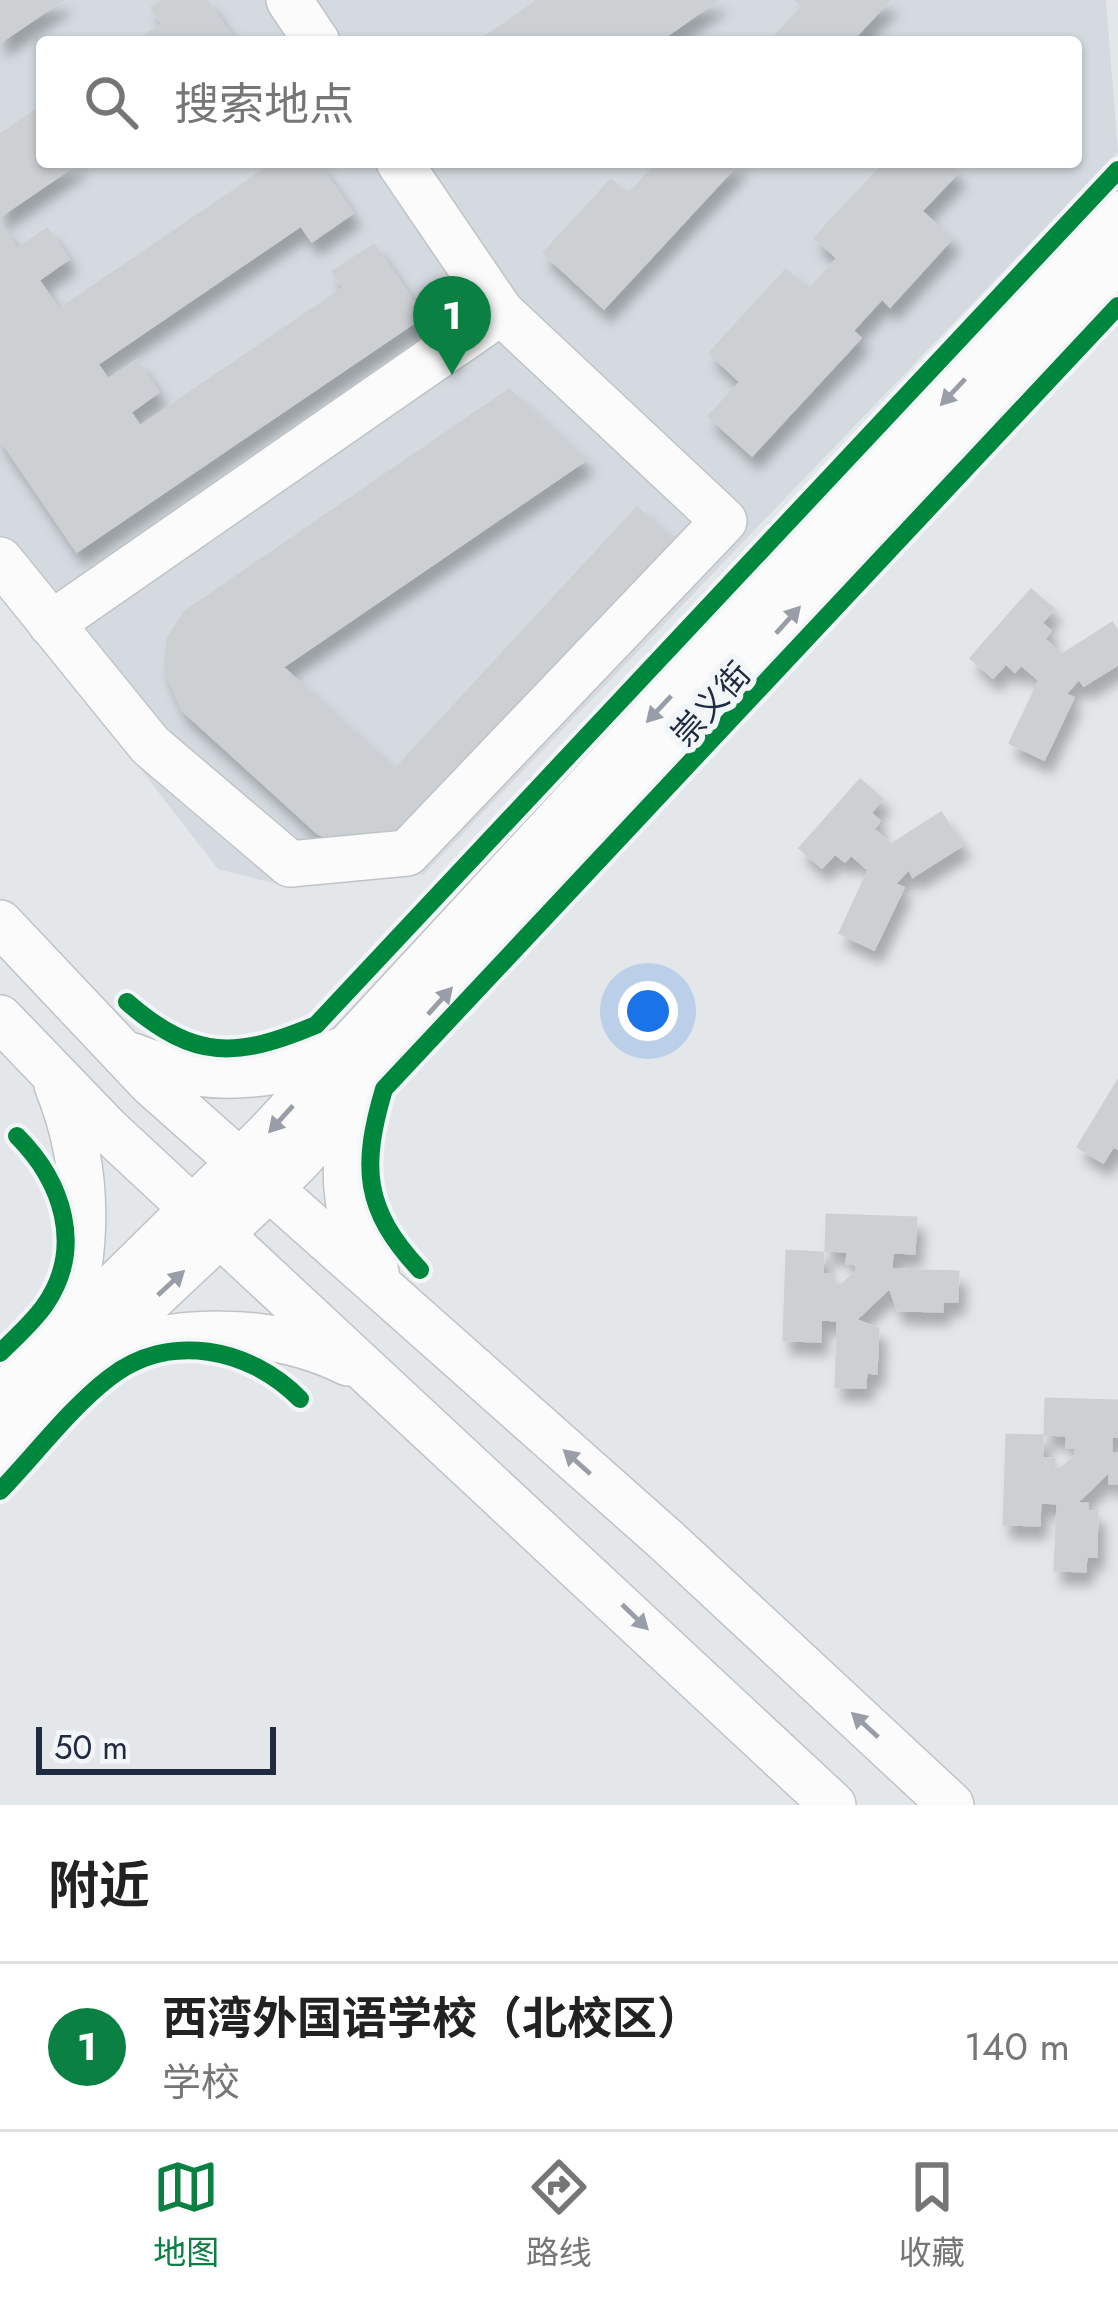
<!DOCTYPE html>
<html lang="zh">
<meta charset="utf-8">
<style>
body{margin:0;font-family:Jost,"Noto Sans SC",sans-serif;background:#f6f6f6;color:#222}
.scale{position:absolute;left:36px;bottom:30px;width:240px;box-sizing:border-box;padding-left:12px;border:6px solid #1f2b40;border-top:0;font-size:33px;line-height:42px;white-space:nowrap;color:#1f2b40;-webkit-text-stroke:9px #f2f6f9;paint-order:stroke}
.you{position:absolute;left:648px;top:1011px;width:42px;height:42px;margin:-30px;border:9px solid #fff;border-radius:50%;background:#1a73e8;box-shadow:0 0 0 18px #1a73e833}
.badge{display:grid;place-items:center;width:78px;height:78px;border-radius:50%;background:#0b8043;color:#fff;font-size:39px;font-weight:700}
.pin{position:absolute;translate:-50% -99px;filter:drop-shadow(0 3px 6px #0008)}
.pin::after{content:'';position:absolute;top:63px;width:42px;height:36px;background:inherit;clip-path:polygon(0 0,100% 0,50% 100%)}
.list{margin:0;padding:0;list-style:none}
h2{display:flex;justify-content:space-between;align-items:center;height:156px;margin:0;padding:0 48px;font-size:51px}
h2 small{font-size:39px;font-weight:400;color:#767676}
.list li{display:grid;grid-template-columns:78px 1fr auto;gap:36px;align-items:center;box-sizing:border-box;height:168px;padding:0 48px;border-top:3px solid #e0e0e0}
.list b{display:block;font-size:45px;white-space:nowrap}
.list p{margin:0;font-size:39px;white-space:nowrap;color:#767676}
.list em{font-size:39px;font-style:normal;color:#767676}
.icon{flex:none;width:66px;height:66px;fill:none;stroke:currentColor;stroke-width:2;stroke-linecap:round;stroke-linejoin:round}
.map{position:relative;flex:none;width:1118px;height:1805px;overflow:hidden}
.search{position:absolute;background:#fff;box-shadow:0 3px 9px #0004;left:36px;right:36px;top:36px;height:132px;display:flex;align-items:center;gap:30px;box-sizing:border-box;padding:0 42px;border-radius:12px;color:#767676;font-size:45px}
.sheet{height:324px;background:#fff}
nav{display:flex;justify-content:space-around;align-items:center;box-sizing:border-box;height:168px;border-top:3px solid #e0e0e0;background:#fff;font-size:33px;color:#767676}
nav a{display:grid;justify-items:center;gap:6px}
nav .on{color:#0b8043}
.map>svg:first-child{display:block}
</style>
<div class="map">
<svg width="1118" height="1805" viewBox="0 0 1118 1805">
<defs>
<filter id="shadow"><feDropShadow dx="7" dy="13" stdDeviation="6" flood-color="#0004"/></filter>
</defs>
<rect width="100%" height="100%" fill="#e4e7ea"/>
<path fill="#d4dae0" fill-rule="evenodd" d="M 0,0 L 1106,0 L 1118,152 L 424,874 L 284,886 L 218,869 L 0,588 ZM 42,42 L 1076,42 L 1076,162 L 42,162 Z"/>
<g fill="#ccd0d3" stroke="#cdd0d3" stroke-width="3" filter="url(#shadow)">
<polygon points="0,0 62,0 0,42"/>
<polygon points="164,0 206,0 235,42 136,42 163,24 152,8"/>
<polygon points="539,0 717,0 657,42 478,42"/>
<polygon points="796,0 889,0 850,42 770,42 803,6"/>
<polygon points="42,106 42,162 79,162 0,216 0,135"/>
<polygon points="276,162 317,162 352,213 312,241 301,225 97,364 108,380 137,361 158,392 130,412 140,427 344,288 333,272 374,245 423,316 77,551 0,438 0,225 17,250 47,229 68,259 38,280 59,310"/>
<polygon points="659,162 739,162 604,308 544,253 611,180 628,195"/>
<polygon points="886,162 945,162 957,173 921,211 951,239 890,306 882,298 852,331 860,338 752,455 709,416 741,382 710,353 786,270 808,291 838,258 815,238"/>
<polygon points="509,390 585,460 282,667 395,770 637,508 679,547 400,838 333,840 318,833 183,710 165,668 168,638 185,612"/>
<polygon points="1031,590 1053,609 1041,623 1050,631 1044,639 1062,655 1112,623 1118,632 1118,664 1084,685 1079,678 1065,694 1073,698 1044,759 1010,743 1040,680 1021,664 1015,671 1006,663 993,677 971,658"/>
<polygon points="860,780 882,799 870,813 879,821 873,829 891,845 941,813 962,845 913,876 909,868 894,884 903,888 874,949 840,933 869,870 851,854 845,861 835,853 822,867 800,848"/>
<polygon points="1118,1081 1118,1148 1113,1146 1103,1162 1078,1147"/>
<polygon points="827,1215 916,1218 914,1253 892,1252 891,1270 958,1272 957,1301 942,1301 942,1311 898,1310 890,1287 855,1320 878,1329 876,1373 866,1372 865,1387 836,1387 838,1320 820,1319 820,1341 784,1340 787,1251 823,1253 822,1275 834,1275 834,1285 842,1285 857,1271 857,1264 847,1263 848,1251 826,1250"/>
<polygon points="1046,1399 1118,1401 1118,1436 1111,1436 1111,1454 1118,1454 1118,1483 1110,1483 1110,1470 1075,1504 1087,1504 1087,1512 1097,1512 1096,1556 1086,1556 1085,1571 1055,1570 1058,1503 1040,1502 1039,1525 1004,1524 1007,1435 1042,1436 1042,1459 1054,1459 1054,1469 1061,1469 1076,1455 1076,1447 1067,1447 1067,1435 1045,1434"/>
</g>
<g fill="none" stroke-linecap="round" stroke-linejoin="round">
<g stroke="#bfc3c6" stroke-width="48">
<g id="minor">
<polyline points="289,0 317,42"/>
<polyline points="0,560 150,745 290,864 407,853 724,521 501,312 399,162"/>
<polyline points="51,624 501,312"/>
<polyline points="0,923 152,1084 666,1540 951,1805"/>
<polyline points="0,1018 107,1129 833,1805"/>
<path d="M 133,1056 C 204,1085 273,1080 342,1050"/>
<path d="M 57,1085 C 90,1166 90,1247 65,1330"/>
<path d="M 361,1095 C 339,1155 340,1217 376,1272"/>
<path d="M 97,1357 C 175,1326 272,1325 348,1363"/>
<polyline points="0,1399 267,1135 1118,214"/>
<polyline points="0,1455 83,1363 295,1164 1118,258"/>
</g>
</g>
<g stroke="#c4c7cd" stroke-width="6" stroke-dasharray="6 9" stroke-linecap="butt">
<polyline points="17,1136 37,1156"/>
<polyline points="283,1382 300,1399"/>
</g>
<use href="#minor" stroke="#fbfbfc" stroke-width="45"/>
<g stroke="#f2f6f9" stroke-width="26">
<g id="cycleway">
<path d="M 127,1002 C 195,1061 237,1058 316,1025 L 1118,170"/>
<path d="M 420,1270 C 363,1209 361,1167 384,1089 L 1118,306"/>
<path d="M 0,1353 C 15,1338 33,1322 45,1305 C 85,1247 62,1181 17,1136"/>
<path d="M 0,1491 C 35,1455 69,1409 109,1378 C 169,1331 250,1348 300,1399"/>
</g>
</g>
<use href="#cycleway" stroke="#00873e" stroke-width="18"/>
</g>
<defs><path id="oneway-solid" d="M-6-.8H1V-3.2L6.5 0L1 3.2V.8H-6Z" transform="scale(3)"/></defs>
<g fill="#989da7">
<use href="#oneway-solid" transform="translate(953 392) rotate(133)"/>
<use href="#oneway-solid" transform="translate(788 620) rotate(-48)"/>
<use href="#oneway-solid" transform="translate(659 709) rotate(133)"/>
<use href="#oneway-solid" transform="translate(440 1001) rotate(-48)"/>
<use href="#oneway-solid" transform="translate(281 1119) rotate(132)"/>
<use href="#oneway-solid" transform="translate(171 1283) rotate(-43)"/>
<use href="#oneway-solid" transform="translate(577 1462) rotate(-138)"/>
<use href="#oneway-solid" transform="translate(635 1617) rotate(44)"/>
<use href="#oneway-solid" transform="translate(865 1725) rotate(-137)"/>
</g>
<g text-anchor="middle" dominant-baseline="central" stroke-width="12" stroke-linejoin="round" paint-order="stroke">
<g font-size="33" fill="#1f2b40" stroke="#f2f6f9">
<text transform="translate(711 704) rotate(-48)">崇义街</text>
</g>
</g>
</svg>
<div class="scale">50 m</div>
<div class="you"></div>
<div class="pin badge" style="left:452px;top:375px">1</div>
<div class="search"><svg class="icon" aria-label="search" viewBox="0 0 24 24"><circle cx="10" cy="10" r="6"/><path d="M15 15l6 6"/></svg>搜索地点</div>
</div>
<section class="sheet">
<h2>附近<small></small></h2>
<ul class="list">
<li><span class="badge">1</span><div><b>西湾外国语学校（北校区）</b><p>学校</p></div><em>140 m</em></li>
</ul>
</section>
<nav>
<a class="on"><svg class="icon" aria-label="map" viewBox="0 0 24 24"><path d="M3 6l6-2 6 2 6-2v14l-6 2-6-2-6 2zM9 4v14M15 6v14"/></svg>地图</a>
<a><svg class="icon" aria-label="directions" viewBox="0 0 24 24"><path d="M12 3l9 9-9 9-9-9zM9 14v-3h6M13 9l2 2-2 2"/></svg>路线</a>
<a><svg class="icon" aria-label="saved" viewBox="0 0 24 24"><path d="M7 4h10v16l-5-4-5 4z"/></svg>收藏</a>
</nav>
